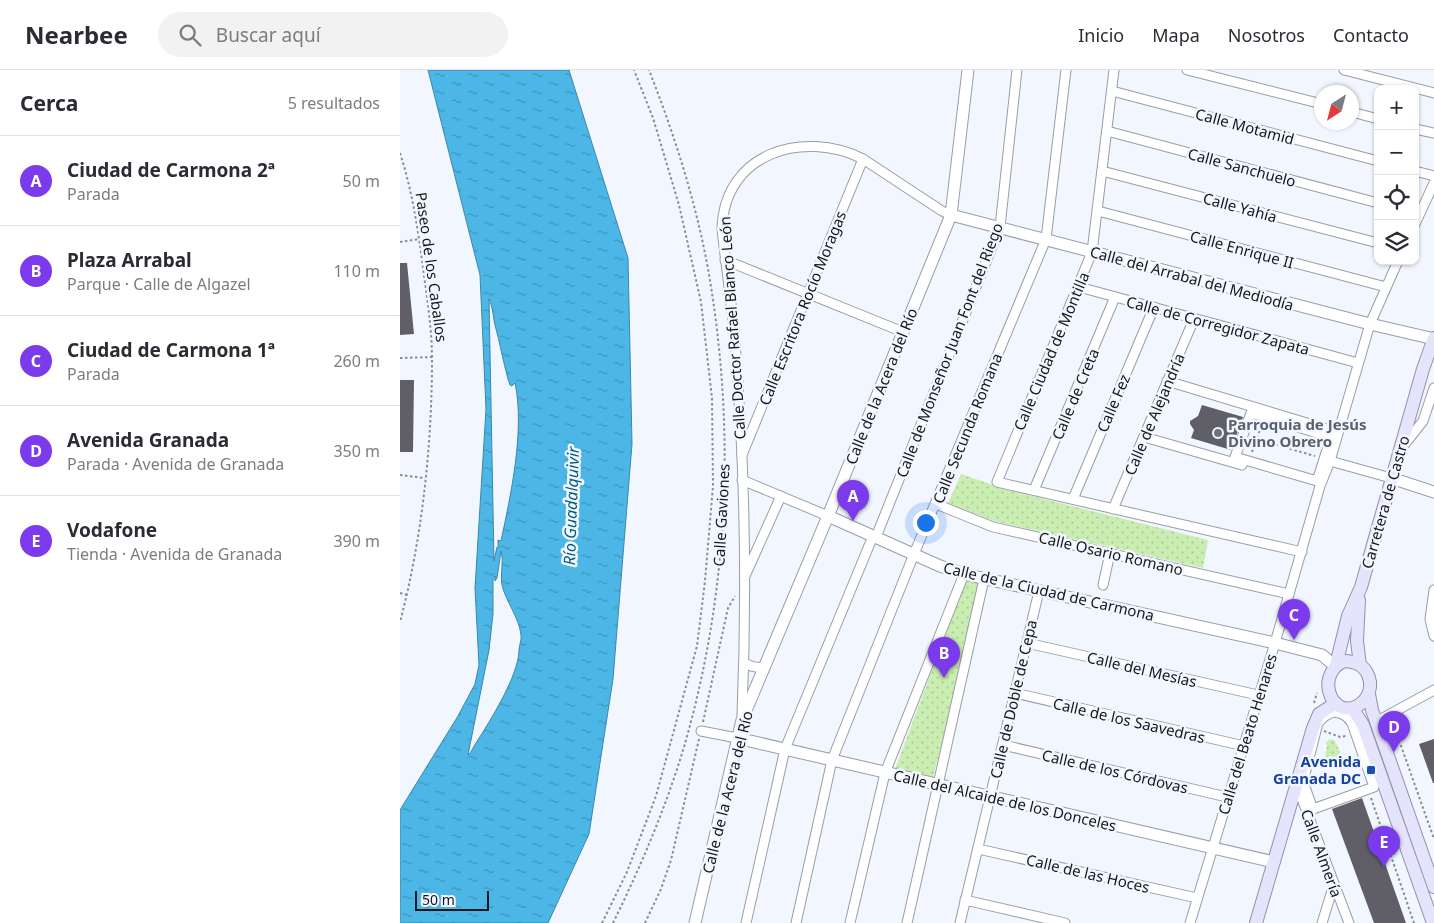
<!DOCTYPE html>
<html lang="es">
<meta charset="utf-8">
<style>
body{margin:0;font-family:"Noto Sans",sans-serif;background:#f2f2f3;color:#2b2b33}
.controls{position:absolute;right:15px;top:15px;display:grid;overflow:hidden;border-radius:10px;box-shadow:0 1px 4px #0004}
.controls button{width:45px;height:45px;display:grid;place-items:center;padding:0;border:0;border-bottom:1px solid #e1e1e2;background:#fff;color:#2b2b33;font:25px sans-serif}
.compass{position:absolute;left:914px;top:15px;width:45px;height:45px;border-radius:50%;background:#fff;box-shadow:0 1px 4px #0004;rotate:216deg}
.scale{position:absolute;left:15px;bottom:12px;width:74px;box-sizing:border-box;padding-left:5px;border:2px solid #15181b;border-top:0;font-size:14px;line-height:18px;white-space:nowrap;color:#15181b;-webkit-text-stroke:4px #f2f7ff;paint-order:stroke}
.you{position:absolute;left:525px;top:452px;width:18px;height:18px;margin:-12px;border:4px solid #fff;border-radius:50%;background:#1a73e8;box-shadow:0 0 0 8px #1a73e833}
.badge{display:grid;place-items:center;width:32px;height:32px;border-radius:50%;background:#7c3aed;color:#fff;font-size:16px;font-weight:700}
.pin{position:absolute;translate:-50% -41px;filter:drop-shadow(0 1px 2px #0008)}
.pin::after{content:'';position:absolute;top:26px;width:18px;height:15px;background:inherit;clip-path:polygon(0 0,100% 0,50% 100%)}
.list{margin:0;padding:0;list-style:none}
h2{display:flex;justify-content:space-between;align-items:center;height:65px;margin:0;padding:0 20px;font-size:21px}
h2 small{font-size:16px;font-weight:400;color:#7c7c81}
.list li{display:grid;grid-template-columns:32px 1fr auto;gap:15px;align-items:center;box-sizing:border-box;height:90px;padding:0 20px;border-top:1px solid #e1e1e2}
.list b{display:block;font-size:19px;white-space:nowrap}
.list p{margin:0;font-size:16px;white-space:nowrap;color:#7c7c81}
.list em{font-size:16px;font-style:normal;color:#7c7c81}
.icon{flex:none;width:28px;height:28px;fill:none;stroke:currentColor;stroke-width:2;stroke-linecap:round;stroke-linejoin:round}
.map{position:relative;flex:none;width:1034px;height:853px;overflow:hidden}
header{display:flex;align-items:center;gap:30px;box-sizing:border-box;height:70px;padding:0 25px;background:#fff;border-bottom:1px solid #e1e1e2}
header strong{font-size:24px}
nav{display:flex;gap:28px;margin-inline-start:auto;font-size:18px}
.search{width:350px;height:45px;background:#f2f2f3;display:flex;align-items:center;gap:12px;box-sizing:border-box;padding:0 18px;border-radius:28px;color:#7c7c81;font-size:19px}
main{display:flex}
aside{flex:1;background:#fff}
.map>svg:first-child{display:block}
</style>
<header>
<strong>Nearbee</strong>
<div class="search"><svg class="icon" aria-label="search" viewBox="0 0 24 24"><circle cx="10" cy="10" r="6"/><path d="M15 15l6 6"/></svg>Buscar aquí</div>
<nav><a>Inicio</a><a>Mapa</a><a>Nosotros</a><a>Contacto</a></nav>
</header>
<main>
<aside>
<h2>Cerca<small>5 resultados</small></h2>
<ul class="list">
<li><span class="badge">A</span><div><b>Ciudad de Carmona 2ª</b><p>Parada</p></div><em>50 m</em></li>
<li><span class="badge">B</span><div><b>Plaza Arrabal</b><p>Parque · Calle de Algazel</p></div><em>110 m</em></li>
<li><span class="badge">C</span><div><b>Ciudad de Carmona 1ª</b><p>Parada</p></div><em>260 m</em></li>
<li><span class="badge">D</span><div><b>Avenida Granada</b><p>Parada · Avenida de Granada</p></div><em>350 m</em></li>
<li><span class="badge">E</span><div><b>Vodafone</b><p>Tienda · Avenida de Granada</p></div><em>390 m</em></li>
</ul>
</aside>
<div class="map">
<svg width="1034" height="853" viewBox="0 0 1034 853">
<defs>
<pattern id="park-dots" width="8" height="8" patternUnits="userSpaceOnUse" patternTransform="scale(1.25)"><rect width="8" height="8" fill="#caedb1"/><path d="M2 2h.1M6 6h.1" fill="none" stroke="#adca98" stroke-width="1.8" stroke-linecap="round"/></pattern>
<pattern id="water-ripples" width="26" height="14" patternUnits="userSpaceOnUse" patternTransform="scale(1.25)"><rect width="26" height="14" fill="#4cb7e7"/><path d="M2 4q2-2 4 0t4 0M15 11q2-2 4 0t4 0" fill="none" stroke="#3e94ba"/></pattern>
</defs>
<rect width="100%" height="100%" fill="#f2f7ff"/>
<g fill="url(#park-dots)">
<polygon points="561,404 608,420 808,470 803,498 594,451 548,433"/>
<polygon points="566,509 583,515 532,711 494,702"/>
<polygon points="930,669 935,671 940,681 941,694 939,697 930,697 928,690 925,687 927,675 925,673"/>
</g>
<path fill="url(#water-ripples)" stroke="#3c87aa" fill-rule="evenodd" d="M 28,0 L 169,0 L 228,188 L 232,374 L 213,609 L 189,764 L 148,853 L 0,853 L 0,740 L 58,646 L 75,614 L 79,595 L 75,518 L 86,339 L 80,205 ZM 89,229 C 93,238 93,246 95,255 C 100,273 103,291 108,309 L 110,315 L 112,316 L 115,313 C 125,360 111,424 101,471 L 98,470 L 98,478 L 97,477 L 94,491 ZM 101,481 C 104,492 100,503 102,515 C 106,532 119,547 121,565 C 122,570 119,575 119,580 C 119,605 90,651 76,673 C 73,677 72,682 68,685 L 89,580 L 93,544 L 93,510 L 95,506 L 95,511 L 97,508 Z"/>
<g fill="#605f68">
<polygon points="0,193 7,193 14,264 0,265"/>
<polygon points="0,310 14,310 13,382 0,382"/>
<polygon points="802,335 843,347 831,380 791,368 794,360 790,354 790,351 798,346"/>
<polygon points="1034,669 1034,713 1033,713 1019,674"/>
<polygon points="962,728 1006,853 974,853 932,739"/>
</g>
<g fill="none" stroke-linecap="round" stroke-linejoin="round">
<g stroke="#979ea6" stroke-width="11">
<g id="street">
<polyline points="714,0 692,182 597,412 902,482"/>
<polyline points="787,0 922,34"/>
<polyline points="944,0 1034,23"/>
<polyline points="712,21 978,91"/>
<polyline points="952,42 978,49"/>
<polyline points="1015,59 1034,63"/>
<polyline points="707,61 978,133"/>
<polyline points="702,101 978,173"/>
<polyline points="1015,101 1034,106"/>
<polyline points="698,141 986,217"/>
<polyline points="1015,154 1034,113"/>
<polyline points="325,190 503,262"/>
<polyline points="679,217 958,293"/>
<polyline points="767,311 937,362"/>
<polygon points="851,343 931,367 917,411 835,387"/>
<polyline points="744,367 842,395"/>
<polyline points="1004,375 1023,351 1034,318"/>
<polyline points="342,385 463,89"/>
<polyline points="930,391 991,408"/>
<polyline points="342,410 428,446"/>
<polyline points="634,420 715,227"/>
<polyline points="673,429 754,237"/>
<polyline points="536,434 593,457 889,524"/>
<polyline points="713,439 794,249"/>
<polyline points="476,467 600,157 617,0"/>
<polyline points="345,506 381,426"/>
<polyline points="703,515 710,483"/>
<polyline points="1034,520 1030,549 1034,566"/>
<polyline points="627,573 858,625"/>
<path d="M 345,593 C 351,597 357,598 364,597"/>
<polyline points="615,623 844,676"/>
<path d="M 934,642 C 943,643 947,646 952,653 L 974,717 L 913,739 L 903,712 L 918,653 C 923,647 927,644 934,642 Z"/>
<path d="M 342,645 C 347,521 345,396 335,272 C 332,234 326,197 322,159 C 324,83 403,59 463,89 L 542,141 L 551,145"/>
<polyline points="981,649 1034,620"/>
<polyline points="301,661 337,668"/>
<polyline points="603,675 827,727"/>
<polyline points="896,713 949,853"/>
<polyline points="578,779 797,828"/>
<polyline points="565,830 665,853"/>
<polyline points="346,853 385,679 473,466"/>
<polyline points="396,853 432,690 514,484 646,169 666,0"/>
<polyline points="450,853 485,703 564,504"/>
<polyline points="507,853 584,509"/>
<polyline points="560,853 639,521"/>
<polyline points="790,853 875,573 920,416 930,391 970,254 998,191"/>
<polyline points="922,853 934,814"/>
</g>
</g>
<g stroke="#979ea6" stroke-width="13">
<g id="secondary">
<polyline points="551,145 970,254 1034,269"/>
<polyline points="991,408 1034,422"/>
<polyline points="428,446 540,496 564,504 875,573 922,585 935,596"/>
<polyline points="337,668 874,792"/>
<polyline points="295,853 342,650 428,446 551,145 568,0"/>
</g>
</g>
<g stroke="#9290ad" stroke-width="14">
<g id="primary">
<polyline points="959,530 957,571 960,595"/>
<path d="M 946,591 C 955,592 961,594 966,601 C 984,631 938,657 929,621 C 926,608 933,594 946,591 Z"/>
<polyline points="936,595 948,546 961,517 1023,299 1034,268"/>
<polyline points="969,624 972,640 1034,817"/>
<polyline points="953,639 963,655 1033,853"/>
<polyline points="856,853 913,658 919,644 936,633"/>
</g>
</g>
<g stroke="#898d93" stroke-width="2" stroke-dasharray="2.5 2.5" stroke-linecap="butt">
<path d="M 0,83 C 12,120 18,159 23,198 C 27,228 32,259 32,289 C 32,376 22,469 0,552"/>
<polyline points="0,172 19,169"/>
<polyline points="0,288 32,287"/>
<polyline points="856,369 915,386"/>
<polyline points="852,382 861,356"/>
<polyline points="0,405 25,408"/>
<polyline points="0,523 7,525"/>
<polyline points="914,633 917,623"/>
<polyline points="303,652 328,538 335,526"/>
<polyline points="924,661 940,667 946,666"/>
<polyline points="992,663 1000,673 1034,769"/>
<polyline points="971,728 1014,853"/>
<polyline points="202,853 227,802 256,726 297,576 305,511 313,416 312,328 301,232 279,135 253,48 234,0"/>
<path d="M 213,853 C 241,796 266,737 284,677 C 326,532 335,379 313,230 C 302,151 278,74 249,0"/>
<polyline points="245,853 261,819 271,790 299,669"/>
</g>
<use href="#street" stroke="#fff" stroke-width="9"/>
<use href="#secondary" stroke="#fff" stroke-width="11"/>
<use href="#primary" stroke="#e6e3fd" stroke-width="12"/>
</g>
<circle fill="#6b7280" stroke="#f2f7ff" stroke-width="2" cx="818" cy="363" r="5"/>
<rect fill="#1a4fb4" stroke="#f2f7ff" stroke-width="2" x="966" y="695" width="10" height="10" rx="2.5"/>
<g text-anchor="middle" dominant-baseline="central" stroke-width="5" stroke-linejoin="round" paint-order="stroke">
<g font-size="15" fill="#15181b" stroke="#f2f7ff">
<text transform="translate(845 56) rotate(15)">Calle Motamid</text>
<text transform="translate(842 97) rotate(15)">Calle Sanchuelo</text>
<text transform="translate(840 137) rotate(15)">Calle Yahía</text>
<text transform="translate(842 179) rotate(15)">Calle Enrique II</text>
<text transform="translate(32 197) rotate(82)">Paseo de los Caballos</text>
<text transform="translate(792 208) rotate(15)">Calle del Arrabal del Mediodía</text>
<text transform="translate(402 238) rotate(-68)">Calle Escritora Rocío Moragas</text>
<text transform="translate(818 255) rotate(15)">Calle de Corregidor Zapata</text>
<text transform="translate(332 258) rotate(-94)">Calle Doctor Rafael Blanco León</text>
<text transform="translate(549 280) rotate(-69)">Calle de Monseñor Juan Font del Riego</text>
<text transform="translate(651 281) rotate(-67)">Calle Ciudad de Montilla</text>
<text transform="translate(481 316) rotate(-68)">Calle de la Acera del Río</text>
<text transform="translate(675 324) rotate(-67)">Calle de Creta</text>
<text transform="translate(713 333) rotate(-67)">Calle Fez</text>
<text transform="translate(754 344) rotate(-67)">Calle de Alejandría</text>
<text transform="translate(567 358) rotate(-68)">Calle Secunda Romana</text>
<text transform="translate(985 432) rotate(-74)">Carretera de Castro</text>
<text transform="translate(321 445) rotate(-87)">Calle Gaviones</text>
<text transform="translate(711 483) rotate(13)">Calle Osario Romano</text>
<text transform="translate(649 521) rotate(13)">Calle de la Ciudad de Carmona</text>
<text transform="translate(742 599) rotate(13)">Calle del Mesías</text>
<text transform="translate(613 629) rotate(-77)">Calle de Doble de Cepa</text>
<text transform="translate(729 650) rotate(13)">Calle de los Saavedras</text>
<text transform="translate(847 664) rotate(-73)">Calle del Beato Henares</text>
<text transform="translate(715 701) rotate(13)">Calle de los Córdovas</text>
<text transform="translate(327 722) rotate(-76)">Calle de la Acera del Río</text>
<text transform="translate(605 730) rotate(13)">Calle del Alcaide de los Donceles</text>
<text transform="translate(922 783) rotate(70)">Calle Almería</text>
<text transform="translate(688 803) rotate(13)">Calle de las Hoces</text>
</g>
<g font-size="15" font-weight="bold" fill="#5b616d" stroke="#f2f7ff" text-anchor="start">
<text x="828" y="354">Parroquia de Jesús<tspan x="828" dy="17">Divino Obrero</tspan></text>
</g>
<g font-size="15" font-weight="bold" fill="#164399" stroke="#f2f7ff" text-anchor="end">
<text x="961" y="691">Avenida<tspan x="961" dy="17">Granada DC</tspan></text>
</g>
<g font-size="16" font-style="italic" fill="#005b7b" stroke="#f2f7ff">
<text transform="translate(171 436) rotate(-88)">Río Guadalquivir</text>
</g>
</g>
</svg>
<div class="controls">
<button>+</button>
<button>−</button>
<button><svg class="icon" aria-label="locate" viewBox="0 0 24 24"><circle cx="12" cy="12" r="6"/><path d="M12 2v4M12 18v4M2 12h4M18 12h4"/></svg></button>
<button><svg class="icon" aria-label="layers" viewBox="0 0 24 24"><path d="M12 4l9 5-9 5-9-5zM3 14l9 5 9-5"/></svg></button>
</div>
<svg class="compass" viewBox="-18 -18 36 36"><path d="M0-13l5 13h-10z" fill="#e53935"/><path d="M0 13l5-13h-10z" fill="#7c7c81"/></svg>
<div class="scale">50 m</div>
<div class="you"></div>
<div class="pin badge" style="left:453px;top:451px">A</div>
<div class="pin badge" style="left:544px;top:608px">B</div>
<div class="pin badge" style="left:894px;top:570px">C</div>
<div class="pin badge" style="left:994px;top:682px">D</div>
<div class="pin badge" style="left:984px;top:797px">E</div>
</div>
</main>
